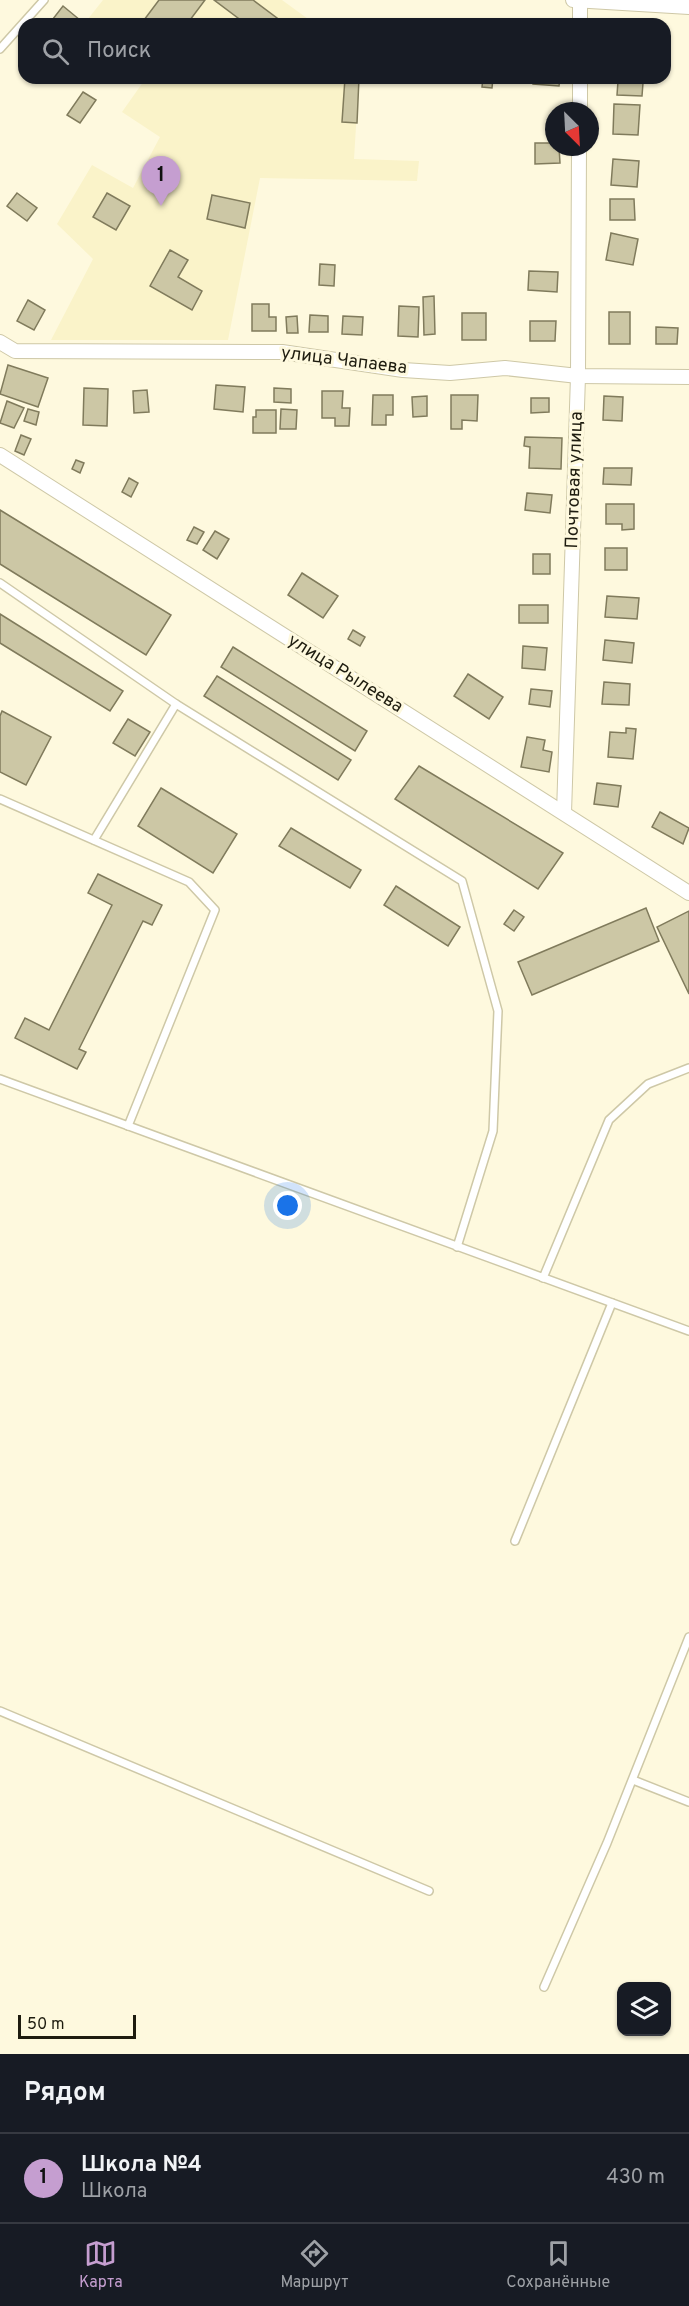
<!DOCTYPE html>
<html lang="ru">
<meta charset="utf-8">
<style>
body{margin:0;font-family:Overpass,sans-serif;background:#242831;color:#f1f3f6}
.controls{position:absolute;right:18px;bottom:18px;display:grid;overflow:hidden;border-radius:12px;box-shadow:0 2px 4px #0004}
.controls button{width:54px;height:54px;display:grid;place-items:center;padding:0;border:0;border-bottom:2px solid #363941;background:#171b24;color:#f1f3f6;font:30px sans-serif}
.compass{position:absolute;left:545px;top:102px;width:54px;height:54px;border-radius:50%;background:#171b24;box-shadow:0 2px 4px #0004;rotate:156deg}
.scale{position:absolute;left:18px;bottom:15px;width:118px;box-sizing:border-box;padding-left:6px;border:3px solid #1e1c0f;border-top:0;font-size:16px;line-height:21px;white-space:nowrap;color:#1e1c0f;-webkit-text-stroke:4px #fef9de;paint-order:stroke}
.you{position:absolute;left:288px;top:1206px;width:21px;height:21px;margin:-15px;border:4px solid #fff;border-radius:50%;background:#1a73e8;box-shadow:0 0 0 9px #1a73e833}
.badge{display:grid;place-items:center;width:39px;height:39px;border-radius:50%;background:#c59ed0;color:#111;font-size:20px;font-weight:700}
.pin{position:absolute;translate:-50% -50px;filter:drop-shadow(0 2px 3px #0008)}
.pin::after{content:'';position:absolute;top:32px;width:21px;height:18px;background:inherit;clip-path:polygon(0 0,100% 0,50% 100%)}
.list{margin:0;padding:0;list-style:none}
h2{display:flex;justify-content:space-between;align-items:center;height:78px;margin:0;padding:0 24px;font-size:26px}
h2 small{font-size:20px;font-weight:400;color:#9ea1a6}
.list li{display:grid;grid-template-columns:39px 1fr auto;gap:18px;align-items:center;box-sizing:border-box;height:90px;padding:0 24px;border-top:2px solid #363941}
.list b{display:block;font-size:22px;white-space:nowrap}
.list p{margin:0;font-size:20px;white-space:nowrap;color:#9ea1a6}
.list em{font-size:20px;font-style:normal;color:#9ea1a6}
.icon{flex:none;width:33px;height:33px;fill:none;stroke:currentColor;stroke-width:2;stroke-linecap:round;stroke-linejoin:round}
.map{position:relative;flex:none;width:689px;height:2054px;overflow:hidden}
.search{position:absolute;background:#171b24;box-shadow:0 2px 4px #0004;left:18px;right:18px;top:18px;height:66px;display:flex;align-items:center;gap:15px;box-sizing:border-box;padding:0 21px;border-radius:18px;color:#9ea1a6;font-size:22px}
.sheet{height:168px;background:#171b24}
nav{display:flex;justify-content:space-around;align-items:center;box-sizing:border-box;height:84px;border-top:2px solid #363941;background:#171b24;font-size:16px;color:#9ea1a6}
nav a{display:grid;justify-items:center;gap:3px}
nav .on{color:#c59ed0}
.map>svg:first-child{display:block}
</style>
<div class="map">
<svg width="689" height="2054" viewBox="0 0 689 2054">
<rect width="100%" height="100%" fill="#fef9de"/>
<g fill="#faf3c9">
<polygon points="103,0 282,0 315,24 84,24"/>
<polygon points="146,78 359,78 354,159 419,161 417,181 260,178 228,340 51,340 93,259 57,224 92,165 133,188 160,137 122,112"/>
</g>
<g fill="#ccc7a5" stroke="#807b5c" stroke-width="1.5">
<polygon points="159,0 205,0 187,24 141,24"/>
<polygon points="214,0 253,0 285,24 246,24"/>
<polygon points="63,6 80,20 77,24 49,24"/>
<polygon points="345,78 359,78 357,123 342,122"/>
<polygon points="483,78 493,78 492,88 482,87"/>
<polygon points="533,78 560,78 559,86 533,84"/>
<polygon points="618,81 643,83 642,96 617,95"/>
<polygon points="83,92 96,100 80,123 67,115"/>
<polygon points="614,104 640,105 638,135 613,134"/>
<polygon points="535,143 554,143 554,147 559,147 560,163 535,164"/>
<polygon points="613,159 639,161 637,187 611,185"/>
<polygon points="17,193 37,208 27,221 7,206"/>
<polygon points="107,193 130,206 116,230 93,217"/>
<polygon points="212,195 250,203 245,228 207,219"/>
<polygon points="610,199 634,199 635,220 610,220"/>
<polygon points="611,233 638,239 633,265 606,260"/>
<polygon points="170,250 188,260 178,277 202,291 192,310 150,286"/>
<polygon points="320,264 335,265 334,286 319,285"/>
<polygon points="529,271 558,272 557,292 528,290"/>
<polygon points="434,296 435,334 424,335 423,297"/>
<polygon points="28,300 45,310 34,330 17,321"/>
<polygon points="252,304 269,304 269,317 276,317 276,331 252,331"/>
<polygon points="399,306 419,307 418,337 398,336"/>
<rect x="609" y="312" width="21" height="32"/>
<rect x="462" y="313" width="24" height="27"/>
<polygon points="310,315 328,316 328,332 309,332"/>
<polygon points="297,316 298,333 287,333 286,317"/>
<polygon points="343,316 363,317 362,335 342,334"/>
<polygon points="530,321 556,321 555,341 530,341"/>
<polygon points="656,327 678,328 677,344 656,344"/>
<polygon points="8,365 48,378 38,407 0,394"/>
<polygon points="216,385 245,387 243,412 214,409"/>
<polygon points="84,388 108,389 107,426 83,425"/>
<polygon points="274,388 291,389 291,403 274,402"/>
<polygon points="147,390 149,412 134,413 133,391"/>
<polygon points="322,391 343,391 342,408 350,408 349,426 335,426 335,418 322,418"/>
<polygon points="373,395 393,395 393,415 386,415 386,425 372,425"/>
<polygon points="451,395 478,395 477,421 462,420 462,429 451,429"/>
<polygon points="427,396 427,416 413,417 412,397"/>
<polygon points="604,396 623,397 622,421 603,420"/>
<polygon points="531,398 549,398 549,412 531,413"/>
<polygon points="7,401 24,408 14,428 0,423"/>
<polygon points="28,409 39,412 36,425 24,421"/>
<polygon points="281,409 297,410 296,429 280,429"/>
<polygon points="256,410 276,410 276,433 253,433 253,417 256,417"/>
<polygon points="21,435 31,439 24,455 15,451"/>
<polygon points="525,437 562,438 561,469 529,468 530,447 524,446"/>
<polygon points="76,460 84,463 80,473 72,469"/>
<polygon points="604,468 632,468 631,485 603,484"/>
<polygon points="129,478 138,483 131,497 122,492"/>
<polygon points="527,493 552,495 550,513 525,510"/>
<polygon points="606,504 634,504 634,529 622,530 622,524 606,524"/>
<polygon points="0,510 171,615 146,655 0,564"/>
<polygon points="194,527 204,532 197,544 187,540"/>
<polygon points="215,531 229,539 217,559 203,550"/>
<rect x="605" y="548" width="22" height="22"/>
<rect x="533" y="554" width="17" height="20"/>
<polygon points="302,573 338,596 323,618 288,595"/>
<polygon points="607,596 639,598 637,619 605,617"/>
<rect x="519" y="605" width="29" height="18"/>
<polygon points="0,614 123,691 110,711 0,643"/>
<polygon points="353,630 365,637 360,646 348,639"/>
<polygon points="605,640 634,643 632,663 603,660"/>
<polygon points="523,646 547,648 545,670 522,668"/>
<polygon points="233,647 367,731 355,751 221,667"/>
<polygon points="468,674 503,697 489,719 454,696"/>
<polygon points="217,676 351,760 338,780 204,696"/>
<polygon points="604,682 630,684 629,705 602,704"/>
<polygon points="531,689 552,691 550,707 529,704"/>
<polygon points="2,711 51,737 26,785 0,772 0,716"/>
<polygon points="128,719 150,732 135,756 113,743"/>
<polygon points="626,728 636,729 633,759 608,757 610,732 626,733"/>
<polygon points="527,737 545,740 543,750 552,752 549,772 521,767"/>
<polygon points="419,766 563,853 538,889 395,799"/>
<polygon points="597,783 621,786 618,807 594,804"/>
<polygon points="161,788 237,834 213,873 138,826"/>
<polygon points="660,812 689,828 683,844 652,827"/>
<polygon points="291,828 361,870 350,888 279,846"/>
<polygon points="98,874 162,905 152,925 143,921 79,1049 86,1052 77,1069 15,1038 25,1018 49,1030 112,905 88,893"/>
<polygon points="396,886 460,927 448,946 384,905"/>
<polygon points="646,908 659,941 532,995 518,962"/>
<polygon points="514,910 524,917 514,931 504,924"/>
<polygon points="689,911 689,994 657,927"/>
</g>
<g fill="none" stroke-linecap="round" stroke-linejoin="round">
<g stroke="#cec8a7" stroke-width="10">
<g id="service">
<polyline points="0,49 44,0"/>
<polyline points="0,583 176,704 462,881 498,1011 493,1131 457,1247"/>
<polyline points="0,799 189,882 215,910 128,1126"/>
<polyline points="94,840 176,704"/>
<polyline points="0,1079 689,1331"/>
<polyline points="543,1278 609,1120 648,1084 689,1068"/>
<polyline points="515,1541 612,1303"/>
<polyline points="0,1711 429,1891"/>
<polyline points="633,1780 689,1802"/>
<polyline points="544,1987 607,1843 689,1637"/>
</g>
</g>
<g stroke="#cec8a7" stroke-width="16">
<g id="minor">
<polyline points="573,0 689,7"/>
<polyline points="580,24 580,0"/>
<polyline points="580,111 580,78"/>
<polyline points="0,342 15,351 282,352 403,370 450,373 505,368 578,376 689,377"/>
<polyline points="0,455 689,893"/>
<polyline points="564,813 578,376 579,147"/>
</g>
</g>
<use href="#service" stroke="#fff" stroke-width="7"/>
<use href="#minor" stroke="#fff" stroke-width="14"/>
</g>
<g text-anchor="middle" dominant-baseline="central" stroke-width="6" stroke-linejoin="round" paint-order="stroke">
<g font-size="18" fill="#1e1c0f" stroke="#fef9de">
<text transform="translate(344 361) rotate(7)">улица Чапаева</text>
<text transform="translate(575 480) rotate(-88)">Почтовая улица</text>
<text transform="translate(345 674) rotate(32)">улица Рылеева</text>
</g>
</g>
</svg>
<div class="controls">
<button><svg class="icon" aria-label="layers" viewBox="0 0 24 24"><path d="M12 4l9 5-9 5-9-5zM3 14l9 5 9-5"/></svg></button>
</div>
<svg class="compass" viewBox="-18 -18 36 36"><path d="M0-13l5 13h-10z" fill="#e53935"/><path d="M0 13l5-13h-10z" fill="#9ea1a6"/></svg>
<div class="scale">50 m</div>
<div class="you"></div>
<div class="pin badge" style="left:161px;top:206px">1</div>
<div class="search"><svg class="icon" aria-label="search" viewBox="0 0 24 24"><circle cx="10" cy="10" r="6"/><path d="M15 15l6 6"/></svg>Поиск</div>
</div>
<section class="sheet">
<h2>Рядом<small></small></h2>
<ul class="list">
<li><span class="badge">1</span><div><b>Школа №4</b><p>Школа</p></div><em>430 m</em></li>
</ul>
</section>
<nav>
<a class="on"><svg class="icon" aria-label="map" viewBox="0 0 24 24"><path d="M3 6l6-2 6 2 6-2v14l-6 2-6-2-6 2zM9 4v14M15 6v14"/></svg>Карта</a>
<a><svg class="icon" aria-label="directions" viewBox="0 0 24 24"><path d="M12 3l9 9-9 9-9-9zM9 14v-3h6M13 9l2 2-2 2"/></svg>Маршрут</a>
<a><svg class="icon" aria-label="saved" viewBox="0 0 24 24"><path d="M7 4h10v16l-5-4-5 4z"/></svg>Сохранённые</a>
</nav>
